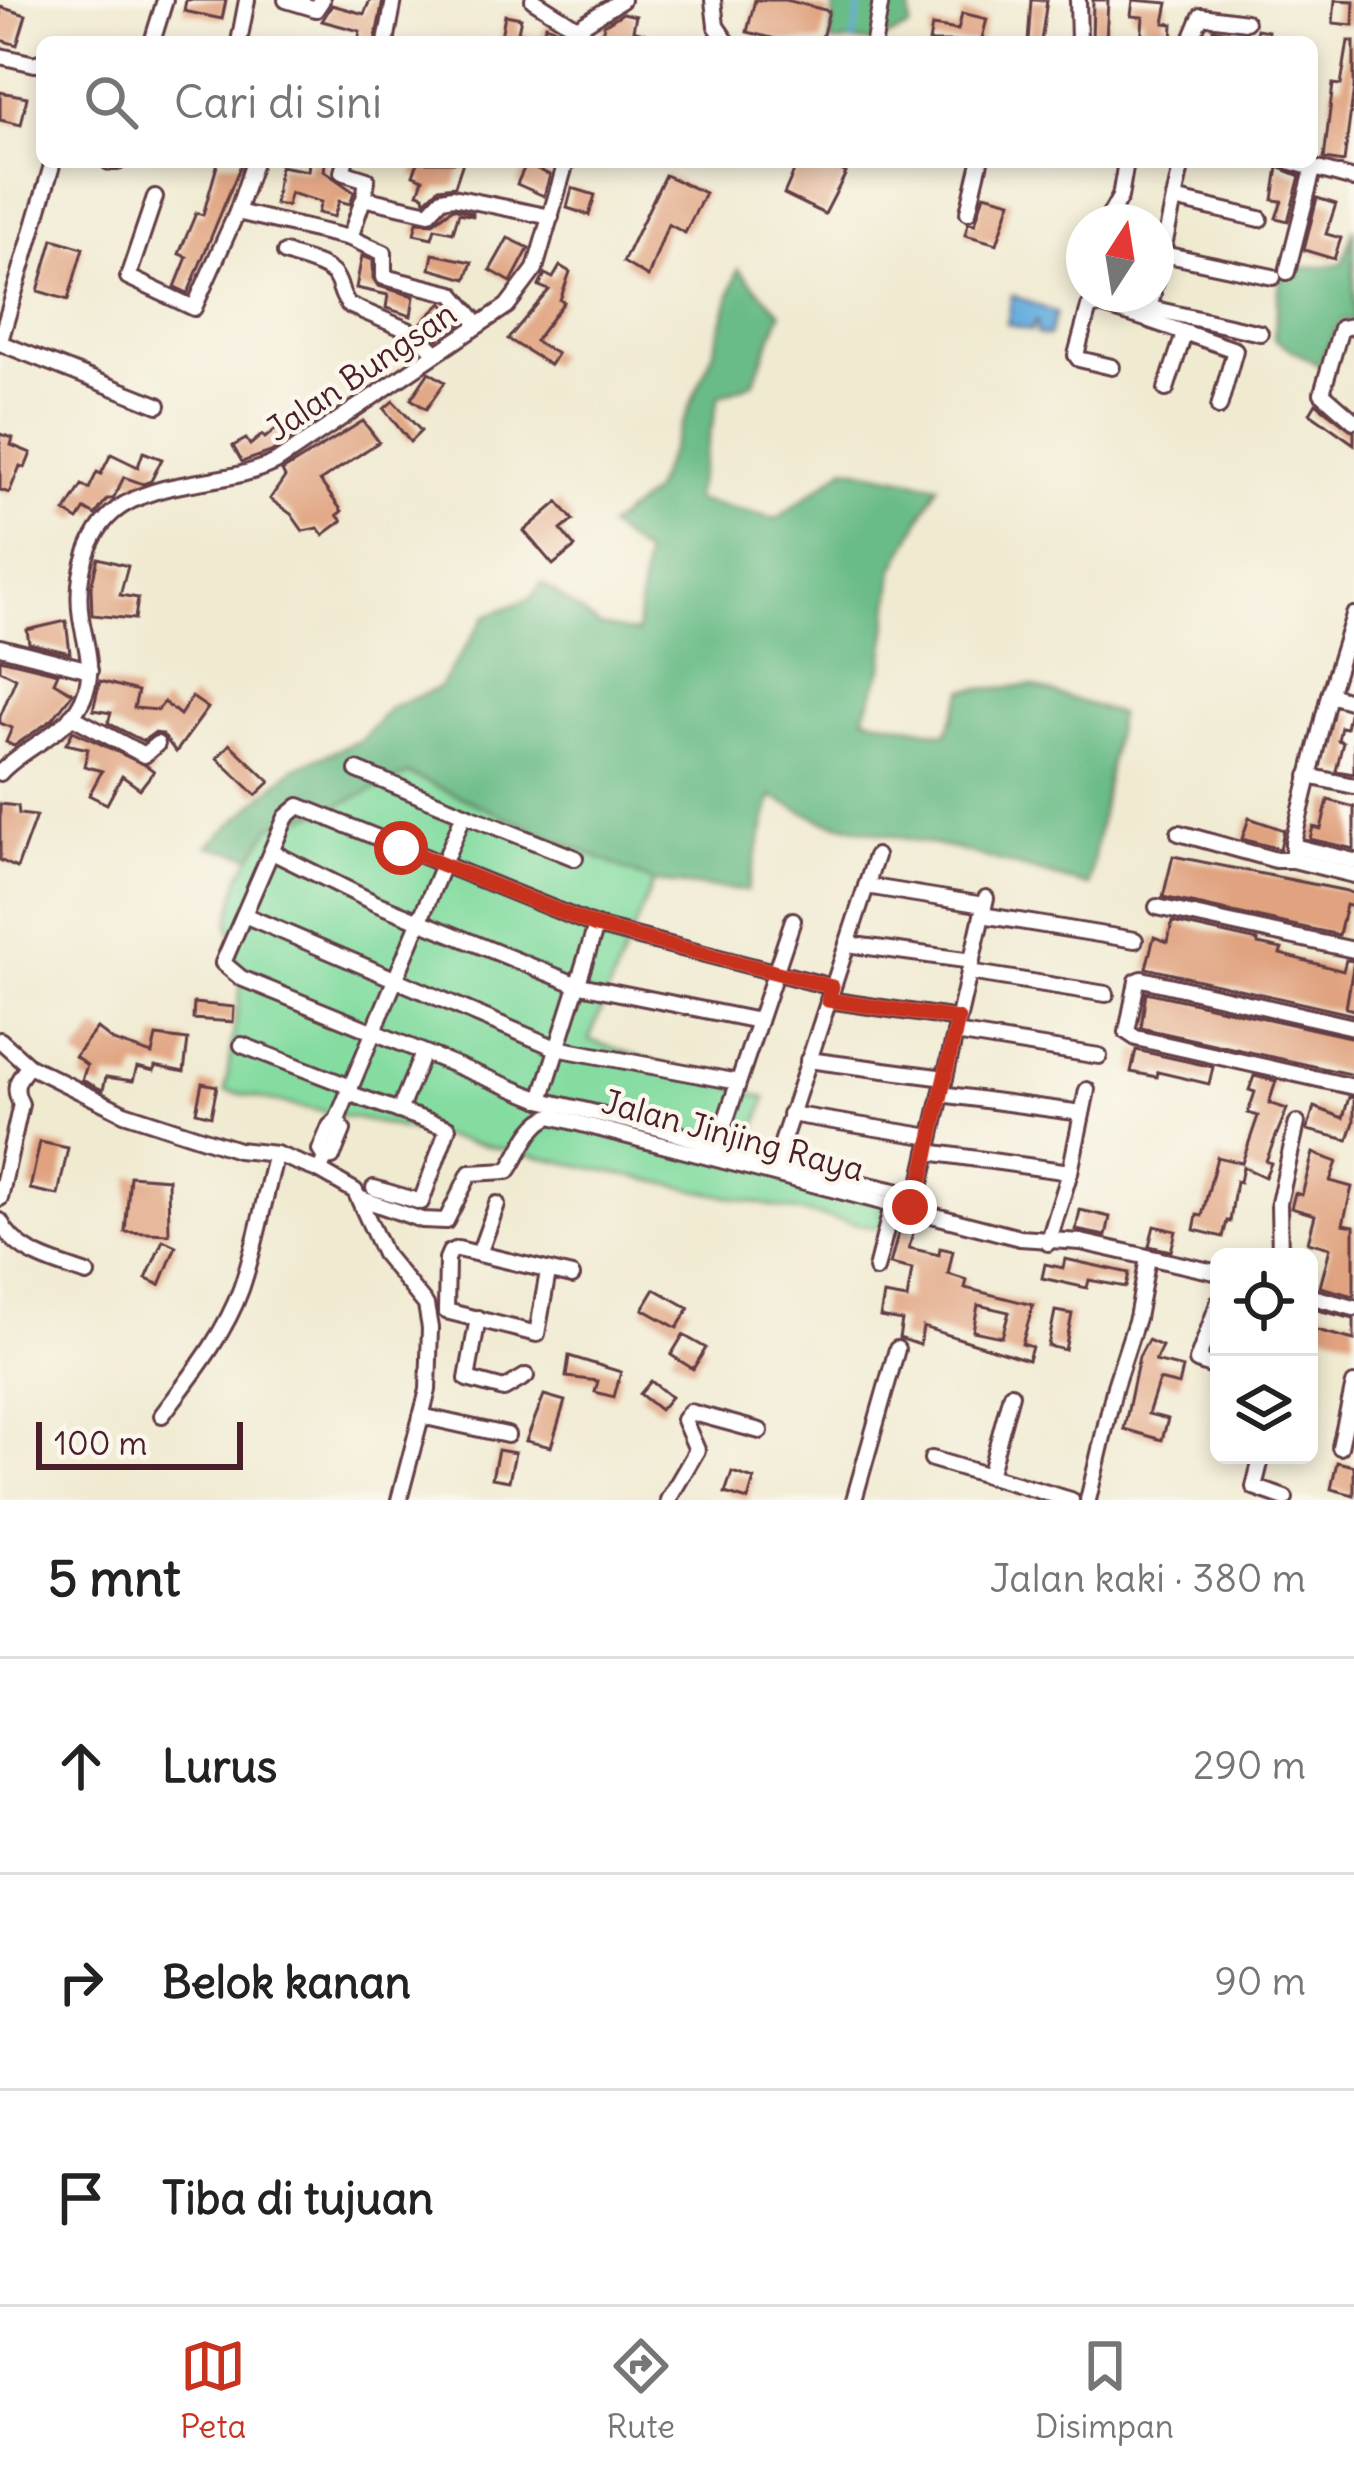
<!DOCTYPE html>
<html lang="id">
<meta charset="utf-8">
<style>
body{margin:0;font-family:Delius,sans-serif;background:#f2f2f2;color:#222}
.controls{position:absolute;right:36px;bottom:36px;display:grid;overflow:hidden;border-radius:18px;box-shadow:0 6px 18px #0003}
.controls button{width:108px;height:108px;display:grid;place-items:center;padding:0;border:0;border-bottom:3px solid #e0e0e0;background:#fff;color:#222;font:60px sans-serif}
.compass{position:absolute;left:1066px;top:204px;width:108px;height:108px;border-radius:50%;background:#fff;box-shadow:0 6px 18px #0003;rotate:12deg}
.scale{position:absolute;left:36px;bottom:30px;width:207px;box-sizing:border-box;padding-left:12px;border:6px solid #4a1f2b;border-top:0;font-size:33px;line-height:42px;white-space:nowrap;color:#4a1f2b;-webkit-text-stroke:9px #fbf7ec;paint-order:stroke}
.stop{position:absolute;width:36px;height:36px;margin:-27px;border:9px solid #c8321e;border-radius:50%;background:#fff}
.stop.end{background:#c8321e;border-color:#fff;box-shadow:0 3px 12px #0008}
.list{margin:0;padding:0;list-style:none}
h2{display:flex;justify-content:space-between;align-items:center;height:156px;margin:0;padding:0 48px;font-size:51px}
h2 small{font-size:39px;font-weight:400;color:#767676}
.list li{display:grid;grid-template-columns:78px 1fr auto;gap:36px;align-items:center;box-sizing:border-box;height:216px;padding:0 48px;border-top:3px solid #e0e0e0}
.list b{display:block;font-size:45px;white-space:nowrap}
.list em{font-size:39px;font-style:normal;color:#767676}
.icon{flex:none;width:66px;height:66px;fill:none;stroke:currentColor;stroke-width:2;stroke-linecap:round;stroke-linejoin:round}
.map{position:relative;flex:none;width:1354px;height:1500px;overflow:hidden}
.search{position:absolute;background:#fff;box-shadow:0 6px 18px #0003;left:36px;right:36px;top:36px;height:132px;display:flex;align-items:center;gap:30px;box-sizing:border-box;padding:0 42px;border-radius:18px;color:#767676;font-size:45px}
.sheet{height:804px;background:#fff}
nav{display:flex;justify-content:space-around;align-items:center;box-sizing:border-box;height:168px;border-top:3px solid #e0e0e0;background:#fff;font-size:33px;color:#767676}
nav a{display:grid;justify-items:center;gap:6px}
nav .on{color:#c8321e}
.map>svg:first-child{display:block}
</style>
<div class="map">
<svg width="1354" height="1500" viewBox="0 0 1354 1500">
<rect width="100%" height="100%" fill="#fbf7ec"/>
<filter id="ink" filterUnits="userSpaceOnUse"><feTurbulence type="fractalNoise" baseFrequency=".00833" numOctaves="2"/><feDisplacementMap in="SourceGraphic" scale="24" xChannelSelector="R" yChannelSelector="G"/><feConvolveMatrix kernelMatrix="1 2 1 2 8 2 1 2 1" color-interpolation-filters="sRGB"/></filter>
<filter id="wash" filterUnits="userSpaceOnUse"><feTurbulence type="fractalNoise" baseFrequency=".004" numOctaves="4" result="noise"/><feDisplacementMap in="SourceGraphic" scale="48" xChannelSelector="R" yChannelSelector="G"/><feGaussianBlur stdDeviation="2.7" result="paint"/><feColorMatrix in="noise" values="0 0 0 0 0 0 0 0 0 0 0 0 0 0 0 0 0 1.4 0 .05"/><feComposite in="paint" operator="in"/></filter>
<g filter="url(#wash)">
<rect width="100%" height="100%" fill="#f0ead1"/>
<polygon fill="#84dca1" stroke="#677e66" stroke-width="3" points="408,774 653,882 589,1040 766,1098 748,1154 895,1191 881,1229 225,1091 241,985 229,923 240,875 272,825 323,812"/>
<g fill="#6bbc87" stroke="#5a6e59" stroke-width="3">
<polygon points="835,0 910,0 910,27 877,42 830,42"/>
<polygon points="1354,228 1354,321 1341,320 1318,365 1274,339 1281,270 1343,264"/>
<polygon points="738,269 781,313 753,383 719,396 694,500 777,519 846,467 938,485 894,569 883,666 864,717 946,734 964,690 1032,686 1118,714 1089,886 959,850 824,821 772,797 747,891 653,882 409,774 323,812 272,825 252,856 208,846 294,768 361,740 391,707 439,688 486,616 531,598 542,583 600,626 637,633 645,555 608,527 652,493 713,353"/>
</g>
<polygon fill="#68aede" stroke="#596684" stroke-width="3" points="1012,295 1056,313 1049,336 1037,334 1036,320 1031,331 1007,324"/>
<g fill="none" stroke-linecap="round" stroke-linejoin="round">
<polyline stroke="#68aede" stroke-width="4.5" points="853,42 861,0"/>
</g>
<g id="blocks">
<g fill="#e0a27f" fill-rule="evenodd">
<polygon points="186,0 226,0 222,19 184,11"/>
<polygon points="370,0 383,0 375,42 358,42 360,31 322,21 332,5 364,14"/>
<polygon points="755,0 786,0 829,11 821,42 788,42 747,32"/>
<polygon points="1031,0 1047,0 1041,42 1028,42"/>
<polygon points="1093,0 1108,0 1106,42 1092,42"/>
<polygon points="1133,0 1168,3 1164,23 1173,24 1172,42 1141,42 1143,17 1131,16"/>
<polygon points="1335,0 1354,1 1353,25 1333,23"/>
<polygon points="0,7 26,15 17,45 0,40"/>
<polygon points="623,13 636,16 633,30 662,39 661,42 600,42 604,25"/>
<polygon points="962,13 987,19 981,42 929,42 932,26 958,30"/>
<polygon points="505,15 521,18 518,32 540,38 546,25 584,42 500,42"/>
<polygon points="1213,29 1255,38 1257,29 1268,31 1266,42 1210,42"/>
<polygon points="1348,41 1354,41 1354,87 1344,162 1324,159 1333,84 1341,85"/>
<polygon points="0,92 27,97 21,125 0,120"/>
<polygon points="218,162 242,162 188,293 175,287 187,257 179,254 196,213 203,215"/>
<polygon points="309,162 325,162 324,171 354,192 350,204 339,201 334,217 318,213 321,202 290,193 287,206 275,204 280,166 308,171"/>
<polygon points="418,162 463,162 455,186 439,188 425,201 424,195 418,193 423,179 413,175"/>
<polygon points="798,162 827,162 846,173 825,214 784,194"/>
<polygon points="526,164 550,175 544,196 517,184"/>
<polygon points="1278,167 1300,176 1288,221 1276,218 1282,201 1273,200"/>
<polygon points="665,175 705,193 685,233 668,224 648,277 623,262"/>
<polygon points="572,188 595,195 589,215 567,208"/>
<polygon points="984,194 1011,201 997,244 965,235 968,223 975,224"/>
<polygon points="1317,198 1336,204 1326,234 1341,238 1334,259 1304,250"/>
<polygon points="453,208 473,213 473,216 459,213 453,232 435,228 432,238 414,234 417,222 433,223"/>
<polygon points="508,238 529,248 511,282 490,270"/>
<polygon points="53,239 83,248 68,300 38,291"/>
<polygon points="433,254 472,262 466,279 430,269"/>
<polygon points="362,256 373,260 373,278 378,286 414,296 411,316 386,308 388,295 356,288"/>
<polygon points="560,266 570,272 560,300 564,302 535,341 557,354 550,365 508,339 549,290 539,286 545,274 553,278"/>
<polygon points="442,303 462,323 452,329 456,320 438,339 421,323"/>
<polygon points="429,372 445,382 426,409 411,399"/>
<polygon points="393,401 421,431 410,442 384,409"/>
<polygon points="1316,403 1354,432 1354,444 1310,413"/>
<polygon points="302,408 315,422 271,452 242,462 233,446 246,439 250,445 262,435 265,438"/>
<polygon points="363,421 379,442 320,481 342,511 337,515 342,521 323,535 318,528 303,531 291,514 270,499 285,477 282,471"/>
<polygon points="0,434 13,438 11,445 31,453 25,468 20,466 9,493 0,490"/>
<polygon points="143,452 162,459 151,481 143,484 124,477 113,499 107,499 95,515 85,509 78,520 65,512 82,485 89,489 97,472 101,474 111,454 138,467"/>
<polygon points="558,502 573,520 561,530 575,547 553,565 524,531"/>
<polygon points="98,558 128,566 120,595 138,598 135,619 92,615 91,587"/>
<polygon points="66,621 70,653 29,643 27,630"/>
<polygon points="0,659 58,673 54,682 73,693 53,719 14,746 6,742 12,728 0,723 0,717 16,678 0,670"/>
<polygon points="100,681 138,691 134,708 158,710 164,702 180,715 192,697 208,708 176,752 162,734 154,733 143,741 108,723 111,713 93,710"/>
<polygon points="1349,714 1354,715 1354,774 1336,771 1343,742 1338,740 1341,727 1346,728"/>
<polygon points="73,731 147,766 154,771 140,789 122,776 107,804 89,795 102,771 84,766 88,749 66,744"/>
<polygon points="230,744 270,782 256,795 217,758"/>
<polygon points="1328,800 1354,807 1354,849 1310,839 1313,827 1321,829"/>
<polygon points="0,804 18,806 19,814 36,816 17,868 0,860"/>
<polygon points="1249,818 1284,830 1280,849 1242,839"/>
<polygon points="1173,856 1347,891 1354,894 1354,907 1346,905 1339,935 1163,897"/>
<polygon points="1172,922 1258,941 1258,944 1282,949 1280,954 1343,971 1346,960 1354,961 1346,1008 1354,1010 1354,1015 1146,968 1154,937 1168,942"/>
<polygon points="1146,992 1354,1038 1354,1075 1141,1028"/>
<polygon points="194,1003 234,1007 233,1022 193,1019"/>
<polygon points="97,1028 113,1041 152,1054 156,1036 188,1040 184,1072 155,1066 154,1071 137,1067 133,1081 106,1077 103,1090 82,1080 87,1065 75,1056"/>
<polygon points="1136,1050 1213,1067 1209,1084 1158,1072 1157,1077 1131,1072"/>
<polygon points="1254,1076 1276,1081 1269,1103 1287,1109 1266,1161 1271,1163 1265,1177 1243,1167 1240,1182 1236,1181 1230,1222 1227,1221 1223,1237 1194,1230 1197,1215 1202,1216 1217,1157 1242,1163 1258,1116 1248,1113 1255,1092 1249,1090"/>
<polygon points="202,1083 217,1086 211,1116 196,1112"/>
<polygon points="1349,1097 1354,1098 1354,1122 1348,1140 1307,1130 1314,1107 1343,1118"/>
<polygon points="40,1142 68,1148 58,1195 30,1189"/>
<polygon points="1313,1153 1337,1162 1330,1181 1352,1187 1343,1224 1354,1226 1354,1296 1320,1287 1330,1248 1308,1242 1315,1215 1291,1208 1295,1193 1302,1195"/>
<polygon points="130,1176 168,1179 169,1234 125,1232"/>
<polygon points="1080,1210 1110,1217 1106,1236 1076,1230"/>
<path d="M 901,1223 L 915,1226 L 909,1248 L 939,1255 L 940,1248 L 953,1251 L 948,1274 L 967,1280 L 965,1288 L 1033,1305 L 1022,1344 L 1032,1347 L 1028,1360 L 923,1327 L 920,1345 L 899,1338 L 902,1321 L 880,1317 L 884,1295 L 907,1299 L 912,1269 L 890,1264 ZM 978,1305 L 1009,1312 L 1002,1337 L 973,1331 Z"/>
<polygon points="1154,1226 1176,1231 1171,1251 1149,1246"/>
<polygon points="163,1240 176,1246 160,1285 146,1279"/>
<polygon points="1065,1259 1129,1273 1126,1287 1089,1280 1087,1288 1042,1278 1045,1264 1063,1268"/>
<polygon points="655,1289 689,1308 677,1328 643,1309"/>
<polygon points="1309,1308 1354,1319 1354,1340 1309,1328"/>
<polygon points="1055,1311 1072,1314 1065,1350 1048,1346"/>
<polygon points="683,1335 706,1348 693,1369 671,1355"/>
<polygon points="1148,1340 1162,1346 1155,1361 1183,1368 1179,1385 1159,1380 1148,1414 1168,1419 1162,1440 1124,1429 1139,1357"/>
<polygon points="569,1356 621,1372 614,1397 595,1392 598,1381 566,1377"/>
<polygon points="651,1381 671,1397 660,1410 640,1394"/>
<polygon points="544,1395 565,1401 551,1447 526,1441"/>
<polygon points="498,1450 515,1453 509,1481 492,1478"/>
<polygon points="1337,1462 1354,1466 1354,1495 1331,1489"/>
<polygon points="732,1472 754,1479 748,1500 725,1493"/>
</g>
</g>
</g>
<g filter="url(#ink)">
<use href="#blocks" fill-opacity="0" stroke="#633d44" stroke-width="3"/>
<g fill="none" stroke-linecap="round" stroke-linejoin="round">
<g stroke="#633d44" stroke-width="20">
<g id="street">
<polyline points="286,0 316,9 322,0"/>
<polyline points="533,0 577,28 622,0"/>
<polyline points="713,0 716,26 727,42"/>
<polyline points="1078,0 1079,42"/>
<polyline points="152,42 165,0"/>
<polyline points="239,42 247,0"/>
<polyline points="386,42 394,0"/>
<polyline points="874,42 881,0"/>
<polyline points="1190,42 1201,16 1246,22"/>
<polyline points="0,56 35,64 42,61"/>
<polyline points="109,162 118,162"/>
<polyline points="345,162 342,172 367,180 364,199"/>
<polyline points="1292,162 1354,179"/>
<polyline points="155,197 128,277 194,308 237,212 254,162"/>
<polyline points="1174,199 1260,219"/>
<polyline points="237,212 350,238 362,202 367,199 429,213 442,199 453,197 551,217"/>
<polyline points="968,212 980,162"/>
<polyline points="1106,222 1120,197 1126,162"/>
<polyline points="350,238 384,253 384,277 453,294 478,324"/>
<path d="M 285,253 C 300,259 326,264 335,276 C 342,287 340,295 349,305 L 417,334 L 436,353"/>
<polyline points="1163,254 1273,277"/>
<polyline points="1287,272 1313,170"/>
<polyline points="1156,283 1182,162"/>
<polyline points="1153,294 1146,319 1235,350 1219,407"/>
<polyline points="1150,308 1260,333"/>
<polyline points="1354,326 1341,328 1322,393 1354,421"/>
<polyline points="0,341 53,162"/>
<polyline points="0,343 158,405"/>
<polyline points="1112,367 1079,359 1076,355 1089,307 1100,305 1146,319"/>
<polyline points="1166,389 1184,334"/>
<polyline points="1354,615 1329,695 1354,702"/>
<polyline points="0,647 90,670"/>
<polyline points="71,716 144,755 157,744"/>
<path d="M 0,773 C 26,744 73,733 86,691 C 94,666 85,643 81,618 C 75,578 87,526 125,504 C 172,477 230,485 276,462 L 507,306 L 535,269 L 566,162"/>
<polyline points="1308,776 1354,786"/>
<polyline points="464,814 575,858"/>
<polyline points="1179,833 1276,860 1293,860 1293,842 1329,695"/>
<polyline points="1293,846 1354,861"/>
<polyline points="272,852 375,903 575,984 759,1021"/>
<polyline points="1293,860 1354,875"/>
<polyline points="866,886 984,905"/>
<polyline points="1157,907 1354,950"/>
<polyline points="244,915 556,1048 738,1082"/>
<polyline points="982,915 1135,940"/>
<polyline points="596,926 299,806 286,817 223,963 241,978 541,1100 659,1128 775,1164 918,1196 909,1207"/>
<polyline points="847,944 972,961"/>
<polyline points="969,972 1106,994"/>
<polyline points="828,1000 958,1019"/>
<polyline points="1354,1027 1142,979 1137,981 1127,1032 1136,1038 1354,1087"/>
<polyline points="955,1033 1099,1056"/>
<polyline points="0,1040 29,1066 124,1113 238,1150 276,1154 320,1171 355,1191 384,1254 426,1305 430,1328 428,1390 399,1500"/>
<polyline points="242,1045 351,1087"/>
<polyline points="808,1060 945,1078"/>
<polyline points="348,1093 448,1128 421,1202 374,1188"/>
<polyline points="941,1094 1082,1113"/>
<polyline points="541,1100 596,926 832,987"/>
<polyline points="399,1111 423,1053"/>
<polyline points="790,1114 931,1137"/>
<polyline points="717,1146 793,920"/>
<polyline points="928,1152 1070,1172"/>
<polyline points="325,1158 320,1150 330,1126 337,1120 464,814 357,770"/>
<polyline points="775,1164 876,856"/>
<polyline points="322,1165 325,1158 332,1157 343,1130 337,1120"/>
<polyline points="918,1196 986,898"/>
<path d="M 0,1198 L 21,1104 C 12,1087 17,1080 29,1066"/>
<path d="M 362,1199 L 422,1220 L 446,1221 L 470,1173 L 508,1171 C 521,1153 529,1124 551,1116 L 1020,1238 L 1081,1242 L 1219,1273"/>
<path d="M 0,1221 C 17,1255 54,1262 87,1274"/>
<polyline points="1048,1243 1070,1172 1087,1090"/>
<polyline points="479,1254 497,1204"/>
<polyline points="1280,1257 1279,1203 1297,1123"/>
<polyline points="876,1269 892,1206"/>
<polyline points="548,1272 537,1334 446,1311 447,1259 450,1252 458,1249 572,1276"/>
<polyline points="1309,1296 1354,1308"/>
<polyline points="1219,1301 1197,1361 1219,1369"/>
<polyline points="478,1318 467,1379 504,1389 526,1376"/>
<path d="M 162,1415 C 191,1376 224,1336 241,1289 C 256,1246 264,1198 276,1154"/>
<polyline points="421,1416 507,1435"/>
<polyline points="1340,1447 1354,1384"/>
<polyline points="1262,1455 1254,1487 1285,1498"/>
<polyline points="932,1459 1071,1500"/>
<polyline points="989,1476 1011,1394"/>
<polyline points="668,1500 697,1450 684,1420 690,1412 760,1431"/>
<polyline points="854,1500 897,1349"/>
<polyline points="1088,1500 1115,1386 1137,1318 1148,1258"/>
</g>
</g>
<use href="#street" stroke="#fff" stroke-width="14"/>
</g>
</g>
<g fill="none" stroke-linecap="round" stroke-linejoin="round" filter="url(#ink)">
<polyline stroke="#c8321e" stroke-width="15" points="401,848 596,926 832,987 828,1000 958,1019 918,1196 910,1207"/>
</g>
<g text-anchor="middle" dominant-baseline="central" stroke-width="9" stroke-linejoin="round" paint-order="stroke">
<g font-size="33" fill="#4a1f2b" stroke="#fbf7ec">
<text transform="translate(361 371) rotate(-34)">Jalan Bungsan</text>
<text transform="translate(733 1135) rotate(15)">Jalan Jinjing Raya</text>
</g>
</g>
</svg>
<div class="controls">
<button><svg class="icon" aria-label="locate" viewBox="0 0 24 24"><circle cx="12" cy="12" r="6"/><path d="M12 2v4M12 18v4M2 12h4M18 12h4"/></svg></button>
<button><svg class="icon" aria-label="layers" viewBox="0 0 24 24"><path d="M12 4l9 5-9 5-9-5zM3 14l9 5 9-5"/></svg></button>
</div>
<svg class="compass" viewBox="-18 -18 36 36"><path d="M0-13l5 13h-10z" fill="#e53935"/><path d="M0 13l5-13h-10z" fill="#767676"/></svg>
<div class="scale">100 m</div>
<div class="stop" style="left:401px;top:848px"></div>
<div class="stop end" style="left:910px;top:1207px"></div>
<div class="search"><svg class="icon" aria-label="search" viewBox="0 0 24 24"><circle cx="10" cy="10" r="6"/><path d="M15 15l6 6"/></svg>Cari di sini</div>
</div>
<section class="sheet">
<h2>5 mnt<small>Jalan kaki · 380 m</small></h2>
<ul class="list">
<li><svg class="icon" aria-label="ahead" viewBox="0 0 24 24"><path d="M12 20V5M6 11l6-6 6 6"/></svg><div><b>Lurus</b></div><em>290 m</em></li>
<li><svg class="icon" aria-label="right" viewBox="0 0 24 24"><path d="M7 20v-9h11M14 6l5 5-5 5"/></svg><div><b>Belok kanan</b></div><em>90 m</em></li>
<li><svg class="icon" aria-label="arrive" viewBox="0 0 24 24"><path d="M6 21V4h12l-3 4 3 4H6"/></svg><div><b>Tiba di tujuan</b></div></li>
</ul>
</section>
<nav>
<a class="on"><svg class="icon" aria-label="map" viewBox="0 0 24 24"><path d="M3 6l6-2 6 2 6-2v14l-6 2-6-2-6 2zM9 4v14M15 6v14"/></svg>Peta</a>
<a><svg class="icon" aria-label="directions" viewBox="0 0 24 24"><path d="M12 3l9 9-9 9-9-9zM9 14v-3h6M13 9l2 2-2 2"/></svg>Rute</a>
<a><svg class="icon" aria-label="saved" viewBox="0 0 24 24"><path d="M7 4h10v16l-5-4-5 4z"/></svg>Disimpan</a>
</nav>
